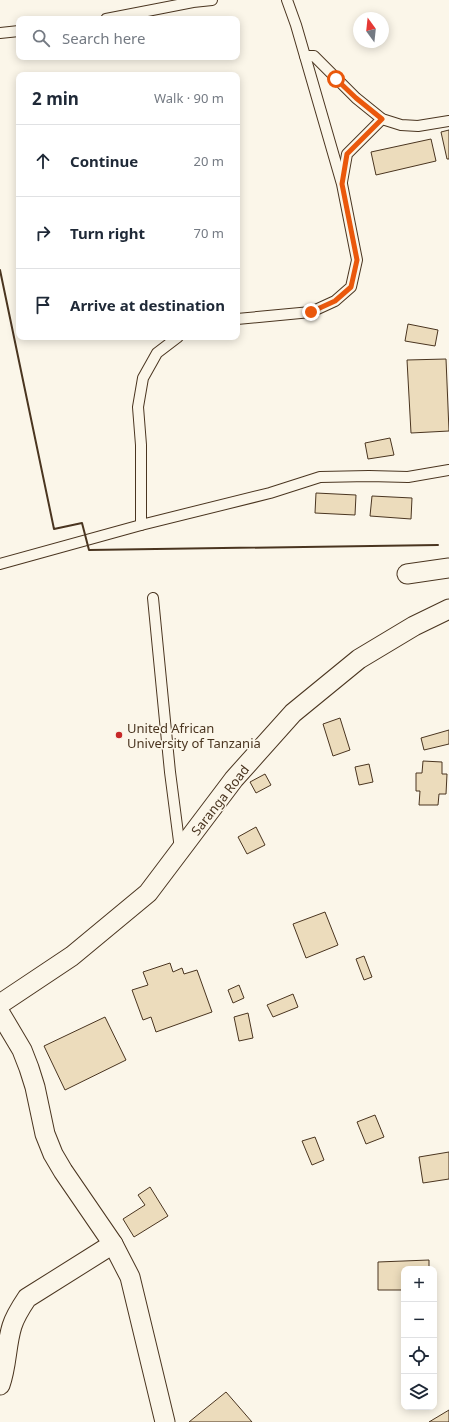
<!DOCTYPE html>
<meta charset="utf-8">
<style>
body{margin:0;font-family:"Noto Sans",sans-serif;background:#f6f6f7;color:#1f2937}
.controls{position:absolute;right:12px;bottom:12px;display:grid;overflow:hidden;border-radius:8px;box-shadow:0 2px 10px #0003}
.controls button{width:36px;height:36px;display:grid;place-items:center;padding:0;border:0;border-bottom:1px solid #e0e1e3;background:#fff;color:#1f2937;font:20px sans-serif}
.compass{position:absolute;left:353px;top:12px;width:36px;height:36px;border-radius:50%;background:#fff;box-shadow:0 2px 10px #0003;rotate:345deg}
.stop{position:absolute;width:12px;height:12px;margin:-9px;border:3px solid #ea580c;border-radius:50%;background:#fff}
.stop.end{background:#ea580c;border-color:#fff;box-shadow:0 1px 4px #0008}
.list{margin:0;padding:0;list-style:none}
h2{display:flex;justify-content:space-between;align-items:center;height:52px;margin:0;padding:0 16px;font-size:17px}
h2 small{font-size:13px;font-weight:400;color:#747a83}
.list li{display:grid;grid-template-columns:26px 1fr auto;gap:12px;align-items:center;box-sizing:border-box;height:72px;padding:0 16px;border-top:1px solid #e0e1e3}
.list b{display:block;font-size:15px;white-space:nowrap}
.list em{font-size:13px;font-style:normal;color:#747a83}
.icon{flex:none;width:22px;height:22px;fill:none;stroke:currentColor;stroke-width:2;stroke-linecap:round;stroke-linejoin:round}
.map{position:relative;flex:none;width:449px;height:1422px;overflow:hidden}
.search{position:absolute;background:#fff;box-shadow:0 2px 10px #0003;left:16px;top:16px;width:224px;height:44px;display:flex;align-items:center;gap:10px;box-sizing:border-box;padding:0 14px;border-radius:8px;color:#747a83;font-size:15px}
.panel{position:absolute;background:#fff;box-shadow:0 2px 10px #0003;left:16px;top:72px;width:224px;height:268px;border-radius:8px}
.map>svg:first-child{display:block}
</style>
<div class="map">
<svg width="449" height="1422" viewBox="0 0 449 1422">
<rect width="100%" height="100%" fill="#fbf6e9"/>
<g fill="#ecdcbc" stroke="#4a3520">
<polygon points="449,130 449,159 447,159 441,132"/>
<polygon points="431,139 436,161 376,175 371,152"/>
<polygon points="408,324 438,330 435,346 405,341"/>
<polygon points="446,359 449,431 411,433 407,360"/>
<polygon points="390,438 394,455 368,459 365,443"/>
<polygon points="316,493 356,495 355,515 315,513"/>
<polygon points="372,496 412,498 411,519 370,516"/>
<polygon points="340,718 350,750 333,756 323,724"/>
<polygon points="449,730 449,744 424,750 421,738"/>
<polygon points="423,761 442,762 442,774 447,774 446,794 439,794 438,805 419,805 420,791 416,791 416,773 422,773"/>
<polygon points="369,764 373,782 359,785 355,767"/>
<polygon points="265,774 271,785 256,793 250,782"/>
<polygon points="256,827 265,845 247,854 238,837"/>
<polygon points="325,912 338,945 306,958 293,924"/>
<polygon points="364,956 372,977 364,980 356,959"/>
<polygon points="170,963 173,972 182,968 184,974 197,970 212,1012 156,1032 151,1017 143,1020 132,990 148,985 143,972"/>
<polygon points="239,985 244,998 233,1003 228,990"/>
<polygon points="293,994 298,1007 273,1017 267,1005"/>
<polygon points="248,1013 253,1038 239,1041 234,1017"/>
<polygon points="105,1017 126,1060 65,1090 44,1046"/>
<polygon points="375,1115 384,1137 366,1144 357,1122"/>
<polygon points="315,1137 324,1160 312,1165 302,1141"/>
<polygon points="449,1152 449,1179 423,1183 419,1157"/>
<polygon points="150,1187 168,1216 134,1237 123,1219 145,1205 138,1195"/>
<polygon points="429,1260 429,1269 404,1269 404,1290 378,1290 378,1262"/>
<polygon points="226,1392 252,1422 189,1422"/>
<polygon points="449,1410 449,1422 429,1422"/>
</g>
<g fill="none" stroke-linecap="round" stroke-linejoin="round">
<g stroke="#4a3520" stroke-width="12">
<g id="lane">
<polyline points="106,19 193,2 212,0"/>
<polyline points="0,33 19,31"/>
<polyline points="305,56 314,56 356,98 382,119 401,125 418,126 449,121"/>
<polyline points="342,182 347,154 382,119"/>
<polyline points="237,319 311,312 335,301 351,287 357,260 342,184 296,25 287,0"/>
<polyline points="141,525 141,445 138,407 143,378 157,353 178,337"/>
<polyline points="0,564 141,525 270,493 320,477 369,476 408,477 449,470"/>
<polyline points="153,598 170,772 180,849"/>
</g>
</g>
<g stroke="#4a3520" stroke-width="21">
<g id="street">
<polyline points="407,574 449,568"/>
<polyline points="0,1004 72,956 148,893 234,779 293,713 359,659 414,626 449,609"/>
<polyline points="0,1013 22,1050 29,1068 35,1087 45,1134 53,1154 63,1171 113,1244 130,1277 165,1422"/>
<path d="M 0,1385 C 7,1366 6,1345 12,1326 C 15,1316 21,1307 27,1298 L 113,1244"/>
</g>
</g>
<use href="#lane" stroke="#fbf6e9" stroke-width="10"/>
<use href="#street" stroke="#fbf6e9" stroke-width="19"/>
<polyline stroke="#4a3520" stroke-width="2" points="0,270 54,529 82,523 89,550 438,545"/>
</g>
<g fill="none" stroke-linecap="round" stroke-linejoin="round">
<polyline stroke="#ea580c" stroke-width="5" points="311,312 335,301 351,287 357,260 342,184 347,154 382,119 356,98 336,79"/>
</g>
<circle fill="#c62828" stroke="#fbf6e9" stroke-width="1.5" cx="119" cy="735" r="4"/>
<g text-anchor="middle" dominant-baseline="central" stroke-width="3" stroke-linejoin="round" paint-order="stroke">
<g font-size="13" fill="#4a3520" stroke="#fbf6e9" text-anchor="start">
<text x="127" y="728">United African<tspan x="127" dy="15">University of Tanzania</tspan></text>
</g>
<g font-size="13" fill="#4a3520" stroke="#fbf6e9">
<text transform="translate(220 800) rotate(-52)">Saranga Road</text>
</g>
</g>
</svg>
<div class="controls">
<button>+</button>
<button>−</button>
<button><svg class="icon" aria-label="locate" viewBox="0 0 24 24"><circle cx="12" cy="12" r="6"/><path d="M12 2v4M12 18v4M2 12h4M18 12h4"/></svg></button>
<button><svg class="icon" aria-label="layers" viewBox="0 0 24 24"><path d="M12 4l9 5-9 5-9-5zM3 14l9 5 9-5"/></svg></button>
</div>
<svg class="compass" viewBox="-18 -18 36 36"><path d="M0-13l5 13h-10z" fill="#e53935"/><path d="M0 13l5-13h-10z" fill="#747a83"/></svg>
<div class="stop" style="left:336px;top:79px"></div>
<div class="stop end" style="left:311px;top:312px"></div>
<div class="search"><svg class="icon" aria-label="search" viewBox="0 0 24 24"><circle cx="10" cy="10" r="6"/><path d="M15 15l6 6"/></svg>Search here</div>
<section class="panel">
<h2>2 min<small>Walk · 90 m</small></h2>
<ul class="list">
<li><svg class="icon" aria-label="ahead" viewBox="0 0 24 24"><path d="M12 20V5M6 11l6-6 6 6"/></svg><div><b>Continue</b></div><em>20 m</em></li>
<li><svg class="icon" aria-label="right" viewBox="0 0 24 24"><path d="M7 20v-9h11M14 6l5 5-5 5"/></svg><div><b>Turn right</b></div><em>70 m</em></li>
<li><svg class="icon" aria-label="arrive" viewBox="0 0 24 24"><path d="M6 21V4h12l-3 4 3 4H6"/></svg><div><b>Arrive at destination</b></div></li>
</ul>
</section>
</div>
